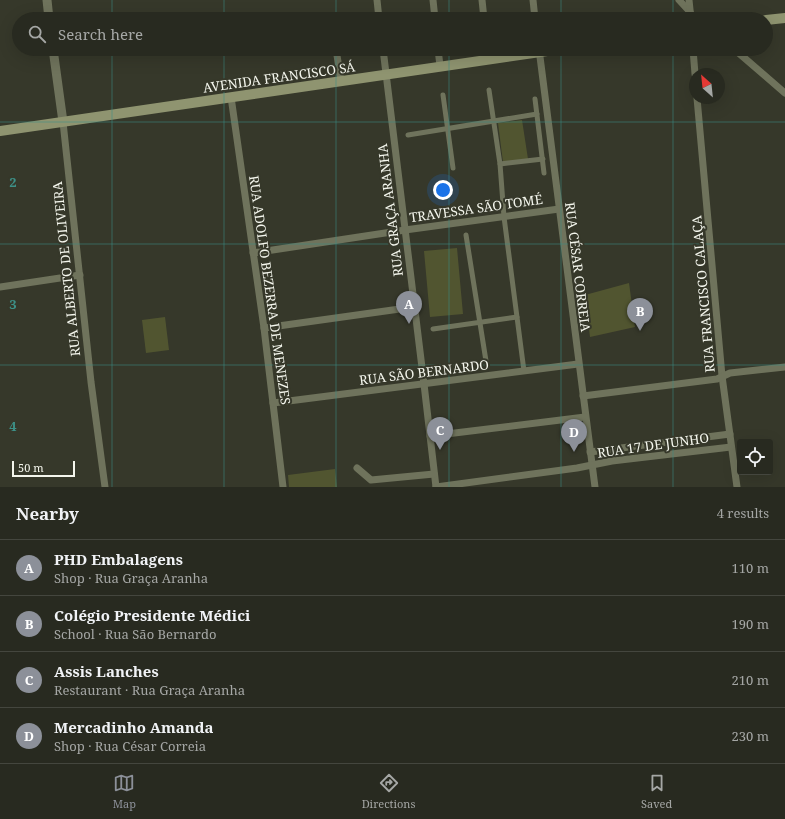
<!DOCTYPE html>
<meta charset="utf-8">
<style>
body{margin:0;font-family:"Noto Serif",serif;background:#34362d;color:#f1f3f6}
.controls{position:absolute;right:12px;bottom:12px;display:grid;overflow:hidden;border-radius:4px;box-shadow:0 4px 16px #0002}
.controls button{width:36px;height:36px;display:grid;place-items:center;padding:0;border:0;border-bottom:1px solid #44463e;background:#282a20;color:#f1f3f6;font:20px sans-serif}
.compass{position:absolute;left:689px;top:68px;width:36px;height:36px;border-radius:50%;background:#282a20;box-shadow:0 4px 16px #0002;rotate:333deg}
.scale{position:absolute;left:12px;bottom:10px;width:63px;box-sizing:border-box;padding-left:4px;border:2px solid #f4f6ed;border-top:0;font-size:11px;line-height:14px;white-space:nowrap;color:#f4f6ed;-webkit-text-stroke:3px #36382a;paint-order:stroke}
.you{position:absolute;left:443px;top:190px;width:14px;height:14px;margin:-10px;border:3px solid #fff;border-radius:50%;background:#1a73e8;box-shadow:0 0 0 6px #1a73e833}
.badge{display:grid;place-items:center;width:26px;height:26px;border-radius:50%;background:#8c9099;color:#fff;font-size:13px;font-weight:700}
.pin{position:absolute;translate:-50% -33px;filter:drop-shadow(0 1px 2px #0008)}
.pin::after{content:'';position:absolute;top:21px;width:14px;height:12px;background:inherit;clip-path:polygon(0 0,100% 0,50% 100%)}
.list{margin:0;padding:0;list-style:none}
h2{display:flex;justify-content:space-between;align-items:center;height:52px;margin:0;padding:0 16px;font-size:17px}
h2 small{font-size:13px;font-weight:400;color:#a5a7a5}
.list li{display:grid;grid-template-columns:26px 1fr auto;gap:12px;align-items:center;box-sizing:border-box;height:56px;padding:0 16px;border-top:1px solid #44463e}
.list b{display:block;font-size:15px;white-space:nowrap}
.list p{margin:0;font-size:13px;white-space:nowrap;color:#a5a7a5}
.list em{font-size:13px;font-style:normal;color:#a5a7a5}
.icon{flex:none;width:22px;height:22px;fill:none;stroke:currentColor;stroke-width:2;stroke-linecap:round;stroke-linejoin:round}
.map{position:relative;flex:none;width:785px;height:487px;overflow:hidden}
.search{position:absolute;background:#282a20;box-shadow:0 4px 16px #0002;left:12px;right:12px;top:12px;height:44px;display:flex;align-items:center;gap:10px;box-sizing:border-box;padding:0 14px;border-radius:22px;color:#a5a7a5;font-size:15px}
.sheet{height:276px;background:#282a20}
nav{display:flex;justify-content:space-around;align-items:center;box-sizing:border-box;height:56px;border-top:1px solid #44463e;background:#282a20;font-size:11px;color:#a5a7a5}
nav a{display:grid;justify-items:center;gap:2px}
nav .on{color:#8c9099}
.map>svg:first-child{display:block}
</style>
<div class="map">
<svg width="785" height="487" viewBox="0 0 785 487">
<rect width="100%" height="100%" fill="#36382a"/>
<g fill="#515530">
<polygon points="522,120 528,159 503,162 498,123"/>
<polygon points="457,248 463,314 430,317 424,251"/>
<polygon points="629,283 635,327 590,337 585,295"/>
<polygon points="165,317 169,350 146,353 142,320"/>
<polygon points="335,469 337,487 289,487 288,475"/>
</g>
<g fill="none" stroke-linecap="round" stroke-linejoin="round">
<g stroke="#6f735c" stroke-width="5">
<polyline points="489,90 500,164 504,217 524,371"/>
<polyline points="443,95 453,168"/>
<polyline points="535,99 544,173"/>
<polyline points="408,135 537,114"/>
<polyline points="500,164 543,159"/>
<polyline points="466,235 486,361"/>
<polyline points="433,329 517,317"/>
</g>
<g stroke="#6f735c" stroke-width="7">
<polyline points="377,0 379,19"/>
<polyline points="433,0 435,19"/>
<polyline points="482,0 484,19"/>
<polyline points="533,0 535,19"/>
<polyline points="679,0 690,12"/>
<polyline points="689,0 691,19"/>
<polyline points="336,49 341,81"/>
<polyline points="383,49 424,384 436,487"/>
<polyline points="438,49 440,66"/>
<polyline points="488,49 489,59"/>
<polyline points="539,49 595,487"/>
<polyline points="693,49 695,74"/>
<polyline points="734,49 785,93"/>
<polyline points="231,97 264,328 283,487"/>
<polyline points="697,98 722,376 737,487"/>
<polyline points="63,122 91,382 105,487"/>
<polyline points="253,253 405,230 559,209"/>
<polyline points="0,287 80,275"/>
<polyline points="264,328 414,307"/>
<polyline points="583,396 717,379 730,373 785,367"/>
<polyline points="273,403 578,364"/>
<polyline points="430,436 585,417"/>
<polyline points="590,452 730,434"/>
<polyline points="357,468 371,480 434,474"/>
<polyline points="436,487 577,468 612,461 731,447"/>
</g>
<g stroke="#6f735c" stroke-width="9">
<polyline points="47,0 49,19"/>
<polyline points="53,49 63,122"/>
</g>
<g stroke="#8f9470" stroke-width="10">
<polyline points="766,20 785,18"/>
<polyline points="0,131 561,49"/>
</g>
</g>
<path fill="none" stroke="#3d9087" stroke-width="1" stroke-opacity="0.55" d="M 112,0 L 112,19M 224,0 L 224,19M 336,0 L 336,19M 449,0 L 449,19M 561,0 L 561,19M 673,0 L 673,19M 112,49 L 112,487M 224,49 L 224,487M 336,49 L 336,487M 449,49 L 449,487M 561,49 L 561,487M 673,49 L 673,487M 0,122 L 785,122M 0,244 L 785,244M 0,365 L 785,365"/>
<g text-anchor="middle" dominant-baseline="central" stroke-width="4" stroke-linejoin="round" paint-order="stroke">
<g font-size="13" fill="#f4f6ed" stroke="#36382a">
<text transform="translate(279 77) rotate(-8)">AVENIDA FRANCISCO SÁ</text>
<text transform="translate(476 208) rotate(-8)">TRAVESSA SÃO TOMÉ</text>
<text transform="translate(390 210) rotate(-97)">RUA GRAÇA ARANHA</text>
<text transform="translate(578 267) rotate(83)">RUA CÉSAR CORREIA</text>
<text transform="translate(66 269) rotate(-96)">RUA ALBERTO DE OLIVEIRA</text>
<text transform="translate(270 290) rotate(82)">RUA ADOLFO BEZERRA DE MENEZES</text>
<text transform="translate(703 294) rotate(-95)">RUA FRANCISCO CALAÇA</text>
<text transform="translate(424 372) rotate(-7)">RUA SÃO BERNARDO</text>
<text transform="translate(653 445) rotate(-8)">RUA 17 DE JUNHO</text>
</g>
</g>
<g font-size="13" text-anchor="middle" font-weight="bold" fill="#3d9087" stroke="#36382a" stroke-width="4" stroke-linejoin="round" paint-order="stroke">
<text x="13" y="187">2</text>
<text x="13" y="309">3</text>
<text x="13" y="431">4</text>
</g>
</svg>
<div class="controls">
<button><svg class="icon" aria-label="locate" viewBox="0 0 24 24"><circle cx="12" cy="12" r="6"/><path d="M12 2v4M12 18v4M2 12h4M18 12h4"/></svg></button>
</div>
<svg class="compass" viewBox="-18 -18 36 36"><path d="M0-13l5 13h-10z" fill="#e53935"/><path d="M0 13l5-13h-10z" fill="#a5a7a5"/></svg>
<div class="scale">50 m</div>
<div class="you"></div>
<div class="pin badge" style="left:409px;top:324px">A</div>
<div class="pin badge" style="left:640px;top:331px">B</div>
<div class="pin badge" style="left:440px;top:450px">C</div>
<div class="pin badge" style="left:574px;top:452px">D</div>
<div class="search"><svg class="icon" aria-label="search" viewBox="0 0 24 24"><circle cx="10" cy="10" r="6"/><path d="M15 15l6 6"/></svg>Search here</div>
</div>
<section class="sheet">
<h2>Nearby<small>4 results</small></h2>
<ul class="list">
<li><span class="badge">A</span><div><b>PHD Embalagens</b><p>Shop · Rua Graça Aranha</p></div><em>110 m</em></li>
<li><span class="badge">B</span><div><b>Colégio Presidente Médici</b><p>School · Rua São Bernardo</p></div><em>190 m</em></li>
<li><span class="badge">C</span><div><b>Assis Lanches</b><p>Restaurant · Rua Graça Aranha</p></div><em>210 m</em></li>
<li><span class="badge">D</span><div><b>Mercadinho Amanda</b><p>Shop · Rua César Correia</p></div><em>230 m</em></li>
</ul>
</section>
<nav>
<a class="on"><svg class="icon" aria-label="map" viewBox="0 0 24 24"><path d="M3 6l6-2 6 2 6-2v14l-6 2-6-2-6 2zM9 4v14M15 6v14"/></svg>Map</a>
<a><svg class="icon" aria-label="directions" viewBox="0 0 24 24"><path d="M12 3l9 9-9 9-9-9zM9 14v-3h6M13 9l2 2-2 2"/></svg>Directions</a>
<a><svg class="icon" aria-label="saved" viewBox="0 0 24 24"><path d="M7 4h10v16l-5-4-5 4z"/></svg>Saved</a>
</nav>
